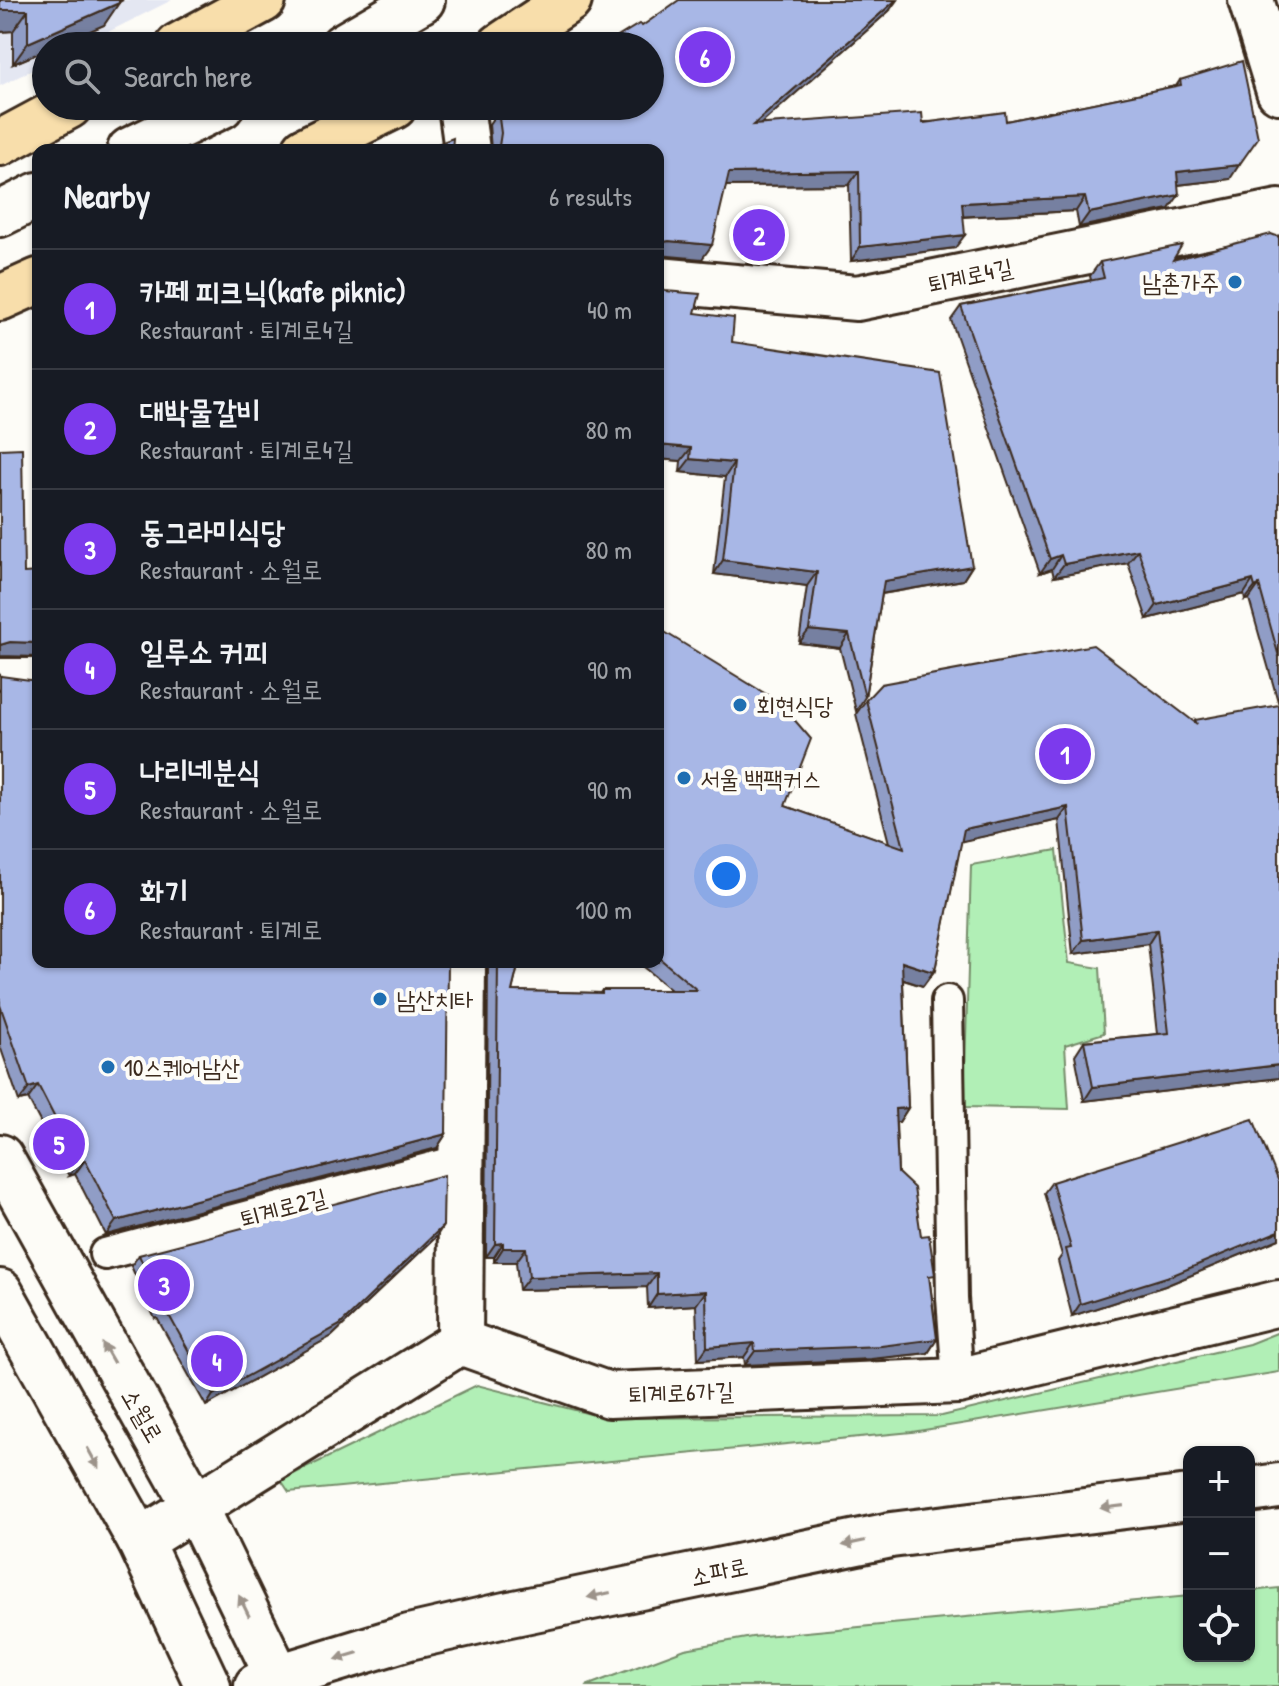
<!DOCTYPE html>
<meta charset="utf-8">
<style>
body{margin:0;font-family:"Patrick Hand","Poor Story",sans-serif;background:#20242c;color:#f1f3f6}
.controls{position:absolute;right:24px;bottom:24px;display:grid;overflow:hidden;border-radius:16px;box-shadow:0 2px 6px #0004}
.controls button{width:72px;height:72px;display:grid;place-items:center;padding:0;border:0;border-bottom:2px solid #363941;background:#171b24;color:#f1f3f6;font:40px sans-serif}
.you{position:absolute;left:726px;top:876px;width:28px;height:28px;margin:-20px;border:6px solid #fff;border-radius:50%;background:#1a73e8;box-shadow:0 0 0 12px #1a73e833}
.badge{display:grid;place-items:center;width:52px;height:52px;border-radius:50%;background:#7c3aed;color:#fff;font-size:26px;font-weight:700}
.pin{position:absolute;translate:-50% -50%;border:4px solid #fff;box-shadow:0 2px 8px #0006}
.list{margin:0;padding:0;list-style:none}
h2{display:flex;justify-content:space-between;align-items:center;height:104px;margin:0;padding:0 32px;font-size:34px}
h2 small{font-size:26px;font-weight:400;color:#9ea1a6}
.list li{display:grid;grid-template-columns:52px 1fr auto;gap:24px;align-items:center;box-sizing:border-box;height:120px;padding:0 32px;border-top:2px solid #363941}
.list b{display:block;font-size:30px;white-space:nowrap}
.list p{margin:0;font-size:26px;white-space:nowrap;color:#9ea1a6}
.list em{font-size:26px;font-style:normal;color:#9ea1a6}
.icon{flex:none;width:44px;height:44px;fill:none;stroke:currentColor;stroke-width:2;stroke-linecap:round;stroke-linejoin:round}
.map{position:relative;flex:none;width:1279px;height:1686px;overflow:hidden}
.search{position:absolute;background:#171b24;box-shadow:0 2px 6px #0004;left:32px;top:32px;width:632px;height:88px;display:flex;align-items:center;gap:20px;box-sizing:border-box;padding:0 28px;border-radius:44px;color:#9ea1a6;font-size:30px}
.panel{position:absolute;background:#171b24;box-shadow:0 2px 6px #0004;left:32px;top:144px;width:632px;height:824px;border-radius:16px}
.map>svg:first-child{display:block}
</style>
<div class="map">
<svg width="1279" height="1686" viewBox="0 0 1279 1686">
<rect width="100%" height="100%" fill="#fdfcf7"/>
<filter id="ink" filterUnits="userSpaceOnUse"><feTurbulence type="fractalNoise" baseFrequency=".0125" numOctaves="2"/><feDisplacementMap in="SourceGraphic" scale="16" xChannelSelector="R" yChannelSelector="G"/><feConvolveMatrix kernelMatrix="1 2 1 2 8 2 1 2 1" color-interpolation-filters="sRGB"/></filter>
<g filter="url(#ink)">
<polygon fill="#e4e7f2" points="0,0 172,0 80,46 46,46 46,63 0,86"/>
<g fill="#b1efb6" stroke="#768c6a" stroke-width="2">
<polygon points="1057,850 1069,963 1100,968 1104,1033 1065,1045 1069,1109 964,1107 971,865"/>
<polygon points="1279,1332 1279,1372 912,1432 289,1492 281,1480 477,1385 606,1418 942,1416 1249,1344"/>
<polygon points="1279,1588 1279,1686 586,1686 685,1649 752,1637 1189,1596 1189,1656 1249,1656 1249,1591"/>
</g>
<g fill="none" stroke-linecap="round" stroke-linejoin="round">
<g stroke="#3b2a1e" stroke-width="36">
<g id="service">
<polyline points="0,674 38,674"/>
<polyline points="947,1001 952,1298 958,1381"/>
<polyline points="105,1254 462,1160"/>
</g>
</g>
<g stroke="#3b2a1e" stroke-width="50">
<g id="pedestrian">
<polyline points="343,46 422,0"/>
<polyline points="130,150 221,106"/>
<polyline points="0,214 38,195"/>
</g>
</g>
<g stroke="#3b2a1e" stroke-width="50">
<g id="minor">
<polyline points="1251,0 1279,91"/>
<polyline points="461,106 467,150"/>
<polyline points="658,280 857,298 1279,212"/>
<polyline points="460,1342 463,962"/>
<polyline points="140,1541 460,1342 609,1395 958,1381 1279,1303"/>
</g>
</g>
<g stroke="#3b2a1e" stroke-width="50">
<g id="secondary">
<polyline points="0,1157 196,1508 278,1677"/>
<polyline points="0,1292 140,1541 208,1686"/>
<polyline points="1249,1490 1279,1486"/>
<polyline points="257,1686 278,1677 409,1637 505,1615 891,1535 1189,1498"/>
</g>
</g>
<g stroke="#3b2a1e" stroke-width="50">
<g id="primary">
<polyline points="178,46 263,0"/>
<polyline points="500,46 569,0"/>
<polyline points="0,143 69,106"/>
<polyline points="305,150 394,106"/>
<polyline points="0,298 38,281"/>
</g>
</g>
<use href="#service" stroke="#fdfcf7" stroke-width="30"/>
<use href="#pedestrian" stroke="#fdfcf7" stroke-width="44"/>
<use href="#minor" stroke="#fdfcf7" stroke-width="44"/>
<use href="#secondary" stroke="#fdfcf7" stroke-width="44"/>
<use href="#primary" stroke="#f8deab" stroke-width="44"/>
</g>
<g fill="#909dc6" stroke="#3b2a1e" stroke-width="2">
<polygon points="0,0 123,0 119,2 104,25 55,46 46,46 46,50 13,64 13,31 0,32"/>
<polygon points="889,11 760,124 1006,121 1176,86 1180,80 1230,179 1178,185 1169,209 1079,227 1076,211 963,217 955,248 851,261 849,185 726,186 702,259 658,255 658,150 491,150 489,124 498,111 642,26"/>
<polygon points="1279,237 1279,705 1249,599 1245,600 1244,594 1147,619 1128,563 1054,577 1052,569 1040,573 951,320 961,306 1091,280 1090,276 1100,262 1173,260"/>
<polygon points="658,288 695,313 732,342 972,566 963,580 882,594 865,697 856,711 840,648 799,643 807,586 714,574 725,477 680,472 681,461 658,459"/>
<polygon points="658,628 785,806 889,843 856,714 866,700 1194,722 1195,720 1279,1078 1084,1101 1075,1055 1084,1041 1158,1034 1148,944 1073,954 1059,820 961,841 935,970 923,986 903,980 908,1108 899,1122 896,1122 898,1173 921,1236 930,1283 937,1339 928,1353 871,1359 745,1365 744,1357 698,1360 696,1305 648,1308 647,1287 519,1290 516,1262 494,1262 494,1257 486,1257 488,962 519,962 512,991 600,993 602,990 671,990 637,962 658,962"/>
<polygon points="0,675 446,1134 437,1148 106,1235 75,1174 69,1176 28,1099 19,1101 0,1046"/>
<polygon points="1052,1182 1279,1182 1279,1239 1165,1286 1072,1316 1058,1261 1062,1255 1044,1193"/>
<polygon points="436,1237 332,1336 206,1406 157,1318 155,1319 131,1266 139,1255"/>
</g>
<g fill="#7680a1" stroke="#3b2a1e" stroke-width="2">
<polygon points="896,0 897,0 889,11 744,139 753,125"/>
<polygon points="119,3 104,25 55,46 46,46 46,50 13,64 28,43"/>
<polygon points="0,10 28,10 13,31 0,32"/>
<polygon points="1239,165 1230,179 1168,186 1177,172"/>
<polygon points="859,171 849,185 720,186 729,173"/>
<polygon points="1179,195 1169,209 1079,227 1089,213"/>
<polygon points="1085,197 1076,211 953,217 962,203"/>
<polygon points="965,235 955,248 851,261 860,247"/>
<polygon points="669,241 712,245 702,259 658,255 658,243"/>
<polygon points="658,445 691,448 681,461 658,459"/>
<polygon points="690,459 734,463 725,477 680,472"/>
<polygon points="1138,550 1128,563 1054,577 1064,564"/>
<polygon points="1061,555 1052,569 1040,573 1050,559"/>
<polygon points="723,560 817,572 807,586 714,574"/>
<polygon points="972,566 963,580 874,595 884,581"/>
<polygon points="1253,580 1244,594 1147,619 1157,605"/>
<polygon points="1259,585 1249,599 1245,600 1255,587"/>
<polygon points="809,630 849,634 840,648 799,643"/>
<polygon points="10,642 38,643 38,657 0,656 0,645"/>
<polygon points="1068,807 1059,820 954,843 964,829"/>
<polygon points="1157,930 1148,944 1073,954 1083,940"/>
<polygon points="902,962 933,972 923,986 892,976"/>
<polygon points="1279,1065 1279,1078 1084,1101 1093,1087"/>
<polygon points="38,1085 28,1099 19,1101 29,1088"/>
<polygon points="908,1108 899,1122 886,1123 895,1109"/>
<polygon points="446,1134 437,1148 106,1235 116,1221"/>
<polygon points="85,1160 75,1174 69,1176 78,1163"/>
<polygon points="443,1226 436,1237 332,1336 206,1406 213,1395"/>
<polygon points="1279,1231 1279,1239 1165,1286 1072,1316 1080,1304"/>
<polygon points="503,1243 494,1257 486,1257 495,1244"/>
<polygon points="503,1248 526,1248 516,1262 494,1262"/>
<polygon points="657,1273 647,1287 519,1290 529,1277"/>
<polygon points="706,1291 696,1305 648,1308 657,1294"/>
<polygon points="937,1339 928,1353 871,1359 745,1365 755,1351"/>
<polygon points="754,1343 744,1357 698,1360 707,1347"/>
</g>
<g fill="#a8b7e6" stroke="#3b2a1e" stroke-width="2">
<polygon points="0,0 119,0 119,3 28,43 28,10 0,10"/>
<polygon points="679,0 896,0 753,125 922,113 923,123 1005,112 1006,121 1181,85 1180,80 1242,61 1258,138 1239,165 1177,172 1179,195 1089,213 1085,197 962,203 965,235 860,247 859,171 729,173 712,245 669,241 658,243 658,150 496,150 499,146 501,133 498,111 506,106 650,106 650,46 603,46 639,24 642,26"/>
<polygon points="453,138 452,150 422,150"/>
<polygon points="1271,234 1279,237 1279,657 1259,585 1255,587 1253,580 1157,605 1138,550 1064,564 1061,555 1050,559 961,306 1104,278 1100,262 1182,245 1173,260"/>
<polygon points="658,288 665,291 700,294 695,313 734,318 732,342 940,373 972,566 884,581 865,697 849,634 809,630 817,572 723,560 734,463 690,459 691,448 658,445"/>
<polygon points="22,448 24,573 38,572 38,643 10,642 0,645 0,449"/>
<polygon points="658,628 779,702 811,739 785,806 904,848 866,700 881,684 1093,645 1197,724 1195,720 1279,705 1279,1065 1093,1087 1084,1041 1169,1033 1157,930 1083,940 1068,807 964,829 935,970 934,968 933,972 902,962 908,1108 895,1109 898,1173 914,1188 921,1236 929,1235 935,1275 929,1276 937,1339 881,1346 755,1351 754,1343 707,1347 706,1291 657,1294 657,1273 529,1277 526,1248 503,1248 503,1243 495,1244 498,962 519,962 512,991 602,993 602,990 697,990 658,957"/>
<polygon points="0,675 1,676 38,681 38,962 448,962 446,1134 116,1221 85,1160 78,1163 38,1085 29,1088 0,1005"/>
<polygon points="1253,1119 1279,1182 1279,1231 1173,1275 1080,1304 1066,1249 1071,1248 1052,1182"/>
<polygon points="444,1175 443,1226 340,1325 213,1395 165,1308 162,1308 139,1255"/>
</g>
<defs><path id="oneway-solid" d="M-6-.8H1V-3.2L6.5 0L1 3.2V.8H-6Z" transform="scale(2)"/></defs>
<g fill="#9c938a">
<use href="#oneway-solid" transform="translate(108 1353) rotate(-120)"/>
<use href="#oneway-solid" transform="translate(93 1458) rotate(61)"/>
<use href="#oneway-solid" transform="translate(1112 1507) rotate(173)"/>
<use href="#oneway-solid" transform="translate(854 1543) rotate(168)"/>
<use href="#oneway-solid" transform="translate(599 1595) rotate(168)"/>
<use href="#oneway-solid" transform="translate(244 1606) rotate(-116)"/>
<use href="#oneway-solid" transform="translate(347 1656) rotate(163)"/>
</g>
</g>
<g fill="#1f6fb2" stroke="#fdfcf7" stroke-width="3">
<circle cx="1235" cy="282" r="8"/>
<circle cx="740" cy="705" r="8"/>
<circle cx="684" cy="778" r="8"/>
<circle cx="380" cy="999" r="8"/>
<circle cx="108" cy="1067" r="8"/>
</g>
<g text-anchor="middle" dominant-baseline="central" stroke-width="8" stroke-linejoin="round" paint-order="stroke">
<g font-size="24" fill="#3b2a1e" stroke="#fdfcf7">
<text transform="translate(970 275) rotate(-12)">퇴계로4길</text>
<text transform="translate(283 1207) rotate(-15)">퇴계로2길</text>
<text transform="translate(681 1392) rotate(-2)">퇴계로6가길</text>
<text transform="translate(143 1415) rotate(60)">소월로</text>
<text transform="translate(719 1571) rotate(-12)">소파로</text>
</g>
<g font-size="24" fill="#3b2a1e" stroke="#fdfcf7" text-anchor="start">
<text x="1219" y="282" text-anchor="end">남촌가주</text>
<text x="756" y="705">회현식당</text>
<text x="700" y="778">서울 백팩커스</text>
<text x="396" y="999">남산치타</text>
<text x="124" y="1067">10스퀘어남산</text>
</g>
</g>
</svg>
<div class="controls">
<button>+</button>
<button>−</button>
<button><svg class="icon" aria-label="locate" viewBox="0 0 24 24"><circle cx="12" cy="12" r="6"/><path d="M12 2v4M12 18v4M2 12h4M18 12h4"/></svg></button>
</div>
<div class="you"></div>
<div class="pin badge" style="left:1065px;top:754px">1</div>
<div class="pin badge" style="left:759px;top:235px">2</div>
<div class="pin badge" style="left:164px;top:1285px">3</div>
<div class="pin badge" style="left:217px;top:1361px">4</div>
<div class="pin badge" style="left:59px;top:1144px">5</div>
<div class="pin badge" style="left:705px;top:57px">6</div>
<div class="search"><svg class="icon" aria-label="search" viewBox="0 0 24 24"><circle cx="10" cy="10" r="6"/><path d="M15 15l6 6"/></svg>Search here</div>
<section class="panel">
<h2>Nearby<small>6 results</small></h2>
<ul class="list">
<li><span class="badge">1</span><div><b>카페 피크닉(kafe piknic)</b><p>Restaurant · 퇴계로4길</p></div><em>40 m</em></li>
<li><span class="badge">2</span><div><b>대박물갈비</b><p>Restaurant · 퇴계로4길</p></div><em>80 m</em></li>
<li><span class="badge">3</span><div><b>동그라미식당</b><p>Restaurant · 소월로</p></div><em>80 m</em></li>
<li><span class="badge">4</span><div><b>일루소 커피</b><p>Restaurant · 소월로</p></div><em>90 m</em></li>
<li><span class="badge">5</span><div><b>나리네분식</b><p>Restaurant · 소월로</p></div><em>90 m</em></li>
<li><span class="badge">6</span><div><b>화기</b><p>Restaurant · 퇴계로</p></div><em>100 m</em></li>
</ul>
</section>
</div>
